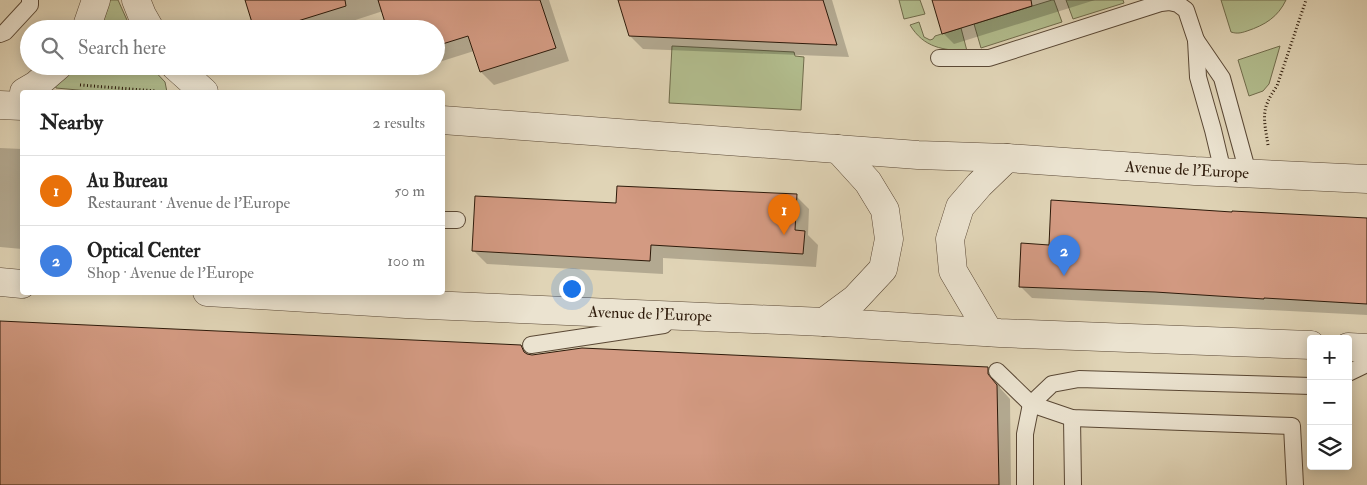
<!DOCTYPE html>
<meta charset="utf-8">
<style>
body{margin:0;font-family:"IM FELL Double Pica",serif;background:#f6f6f6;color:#222}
.controls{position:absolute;right:15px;bottom:15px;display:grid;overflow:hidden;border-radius:5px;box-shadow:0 2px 12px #0003}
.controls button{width:45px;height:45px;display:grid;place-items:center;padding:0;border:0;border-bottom:1px solid #e0e0e0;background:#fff;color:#222;font:25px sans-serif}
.you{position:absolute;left:571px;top:288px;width:18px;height:18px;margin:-12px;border:4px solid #fff;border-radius:50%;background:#1a73e8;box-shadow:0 0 0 8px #1a73e833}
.badge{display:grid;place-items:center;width:32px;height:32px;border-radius:50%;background:#b45309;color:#fff;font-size:16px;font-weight:700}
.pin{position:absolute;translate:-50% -41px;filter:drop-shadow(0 1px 2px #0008)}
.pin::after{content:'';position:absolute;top:26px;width:18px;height:15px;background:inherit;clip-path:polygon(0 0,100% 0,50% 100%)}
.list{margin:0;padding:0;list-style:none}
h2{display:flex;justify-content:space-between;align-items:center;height:65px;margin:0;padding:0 20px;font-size:21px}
h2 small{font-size:16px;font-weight:400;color:#767676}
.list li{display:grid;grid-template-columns:32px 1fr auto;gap:15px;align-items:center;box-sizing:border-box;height:70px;padding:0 20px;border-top:1px solid #e0e0e0}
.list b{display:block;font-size:19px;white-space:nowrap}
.list p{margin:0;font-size:16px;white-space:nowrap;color:#767676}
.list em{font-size:16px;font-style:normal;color:#767676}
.icon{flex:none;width:28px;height:28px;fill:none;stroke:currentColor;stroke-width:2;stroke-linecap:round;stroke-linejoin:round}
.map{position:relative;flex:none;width:1367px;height:485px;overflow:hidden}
.search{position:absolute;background:#fff;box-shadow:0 2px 12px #0003;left:20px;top:20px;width:425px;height:55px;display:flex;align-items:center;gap:12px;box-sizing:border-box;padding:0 18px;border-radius:28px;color:#767676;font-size:19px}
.panel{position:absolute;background:#fff;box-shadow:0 2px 12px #0003;left:20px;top:90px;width:425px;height:205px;border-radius:5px}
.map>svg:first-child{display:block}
</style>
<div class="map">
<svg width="1367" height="485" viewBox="0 0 1367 485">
<rect width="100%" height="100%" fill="#e0d4b6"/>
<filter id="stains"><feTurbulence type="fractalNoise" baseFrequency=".004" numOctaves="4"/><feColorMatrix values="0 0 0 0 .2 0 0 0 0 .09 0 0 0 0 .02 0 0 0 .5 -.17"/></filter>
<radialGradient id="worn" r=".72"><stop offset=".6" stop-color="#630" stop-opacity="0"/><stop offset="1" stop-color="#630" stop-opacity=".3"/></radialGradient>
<g fill="#b2bd8e" stroke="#706c4c">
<polygon points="103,0 118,0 131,29 93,29"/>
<polygon points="899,0 920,0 925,14 904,19"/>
<polygon points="1052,0 1054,0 1062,22 981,48 974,24"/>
<polygon points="1066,0 1123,0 1124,3 1073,19"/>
<path d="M 1221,0 L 1286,0 C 1278,17 1265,25 1247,31 C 1241,33 1237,34 1231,32 Z"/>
<path d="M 919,22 L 924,37 L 930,40 L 933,39 L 935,36 L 961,28 L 967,51 C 943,50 924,48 910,25 Z"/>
<polygon points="672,46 794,52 795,56 804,57 801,110 669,103"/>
<polygon points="1280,46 1269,84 1263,91 1249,96 1238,60"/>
<polygon points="66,66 150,66 165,82 167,92 100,92 56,88 54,81"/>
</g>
<g fill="#0003">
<polygon points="246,0 549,0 569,61 494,85 481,72 474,51 436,63 436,29 383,11 328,29 255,29"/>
<polygon points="619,0 832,0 849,57 643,49 630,36"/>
<polygon points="933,0 1095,0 954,44 943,33"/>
<polygon points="406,66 427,66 411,71"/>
<polygon points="0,148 22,149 22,249 0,247"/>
<polygon points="796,196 809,209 808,235 818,245 816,267 663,258 663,274 487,264 474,251 618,204"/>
<polygon points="1233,213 1367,219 1367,315 1032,298 1020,286 1050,246"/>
<polygon points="0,322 521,346 531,356 988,368 1001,381 1000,388 1010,399 1011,485 0,485"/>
</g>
<g fill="#d39a82" stroke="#2d1a0a">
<polygon points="245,0 345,0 346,6 272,29 254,29"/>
<polygon points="378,0 540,0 556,48 480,72 468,36 436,46 436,29 387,29"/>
<polygon points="618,0 823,0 837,45 629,36"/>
<polygon points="932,0 1031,0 1032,6 942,34"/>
<polygon points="617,186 797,194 795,230 805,231 803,254 651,245 650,261 472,251 475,196 616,203"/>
<polygon points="1051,200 1232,212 1232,211 1367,218 1367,304 1264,298 1264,299 1155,292 1019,287 1021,243 1049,245"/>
<polygon points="0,321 521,345 524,352 527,354 532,355 582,348 988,367 988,374 997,385 999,485 0,485"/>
</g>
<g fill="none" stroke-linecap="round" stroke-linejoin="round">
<g stroke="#5a4835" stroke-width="18">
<g id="lane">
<polyline points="0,34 5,32 30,5 30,0"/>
<polyline points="1196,40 1222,78 1248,173"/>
<polyline points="939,58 989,58 1161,3 1169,2 1178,4 1186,10 1196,40 1198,77 1213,130 1223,172"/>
<polyline points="442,220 457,220"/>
<polyline points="531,345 664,325"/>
<polyline points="997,371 1031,404 1072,418 1292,426 1295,485"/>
<polyline points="1348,373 1367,364"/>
<polyline points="1072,418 1073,485"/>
<polyline points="1025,485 1025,434 1031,404 1052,384 1079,379 1311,386"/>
</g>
</g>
<g stroke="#5a4835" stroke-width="29">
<g id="street">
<polyline points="136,0 142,15 150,29"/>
<polyline points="86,29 96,0"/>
<polyline points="175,66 204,92"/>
<polyline points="24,92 36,85 58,66"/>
<polyline points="0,105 22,106"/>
<polyline points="442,120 918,155 1007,158 1195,171 1367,179"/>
<polyline points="0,282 22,284"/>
<polyline points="207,292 406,304 824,322 1000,333 1311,345"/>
<polyline points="824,322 855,299 883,269 889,239 885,210 868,182 838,149"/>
<polyline points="989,332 953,271 950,239 960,207 979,185 1007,158"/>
<polyline points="1348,347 1367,348"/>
</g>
</g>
<g stroke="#2d1a0a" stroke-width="3" stroke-dasharray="1 2.5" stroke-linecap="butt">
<polyline points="80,85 156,91"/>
<path d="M 1268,145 C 1264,118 1260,110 1277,86 L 1306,0"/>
</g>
<use href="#lane" stroke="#ebe3d0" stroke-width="16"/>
<use href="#street" stroke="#ebe3d0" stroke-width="28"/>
</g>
<g text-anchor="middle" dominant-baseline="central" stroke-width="4" stroke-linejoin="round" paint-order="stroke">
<g font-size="16" fill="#2d1a0a" stroke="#ebe3d0">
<text transform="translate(1187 170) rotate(3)">Avenue de l'Europe</text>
<text transform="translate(650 314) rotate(2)">Avenue de l'Europe</text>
</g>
</g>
<rect width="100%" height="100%" filter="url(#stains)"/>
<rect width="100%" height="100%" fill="url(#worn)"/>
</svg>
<div class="controls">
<button>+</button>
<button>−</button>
<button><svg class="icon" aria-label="layers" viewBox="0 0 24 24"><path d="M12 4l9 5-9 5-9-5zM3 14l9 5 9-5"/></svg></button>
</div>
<div class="you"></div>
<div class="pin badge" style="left:784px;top:235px;background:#e8710a">1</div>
<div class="pin badge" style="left:1064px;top:276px;background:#3f7fe0">2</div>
<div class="search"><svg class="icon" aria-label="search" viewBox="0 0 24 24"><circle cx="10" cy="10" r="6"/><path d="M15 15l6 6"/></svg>Search here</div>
<section class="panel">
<h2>Nearby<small>2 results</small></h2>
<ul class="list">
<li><span class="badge" style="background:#e8710a">1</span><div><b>Au Bureau</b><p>Restaurant · Avenue de l'Europe</p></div><em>50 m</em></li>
<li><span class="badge" style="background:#3f7fe0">2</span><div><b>Optical Center</b><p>Shop · Avenue de l'Europe</p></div><em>100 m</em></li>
</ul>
</section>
</div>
